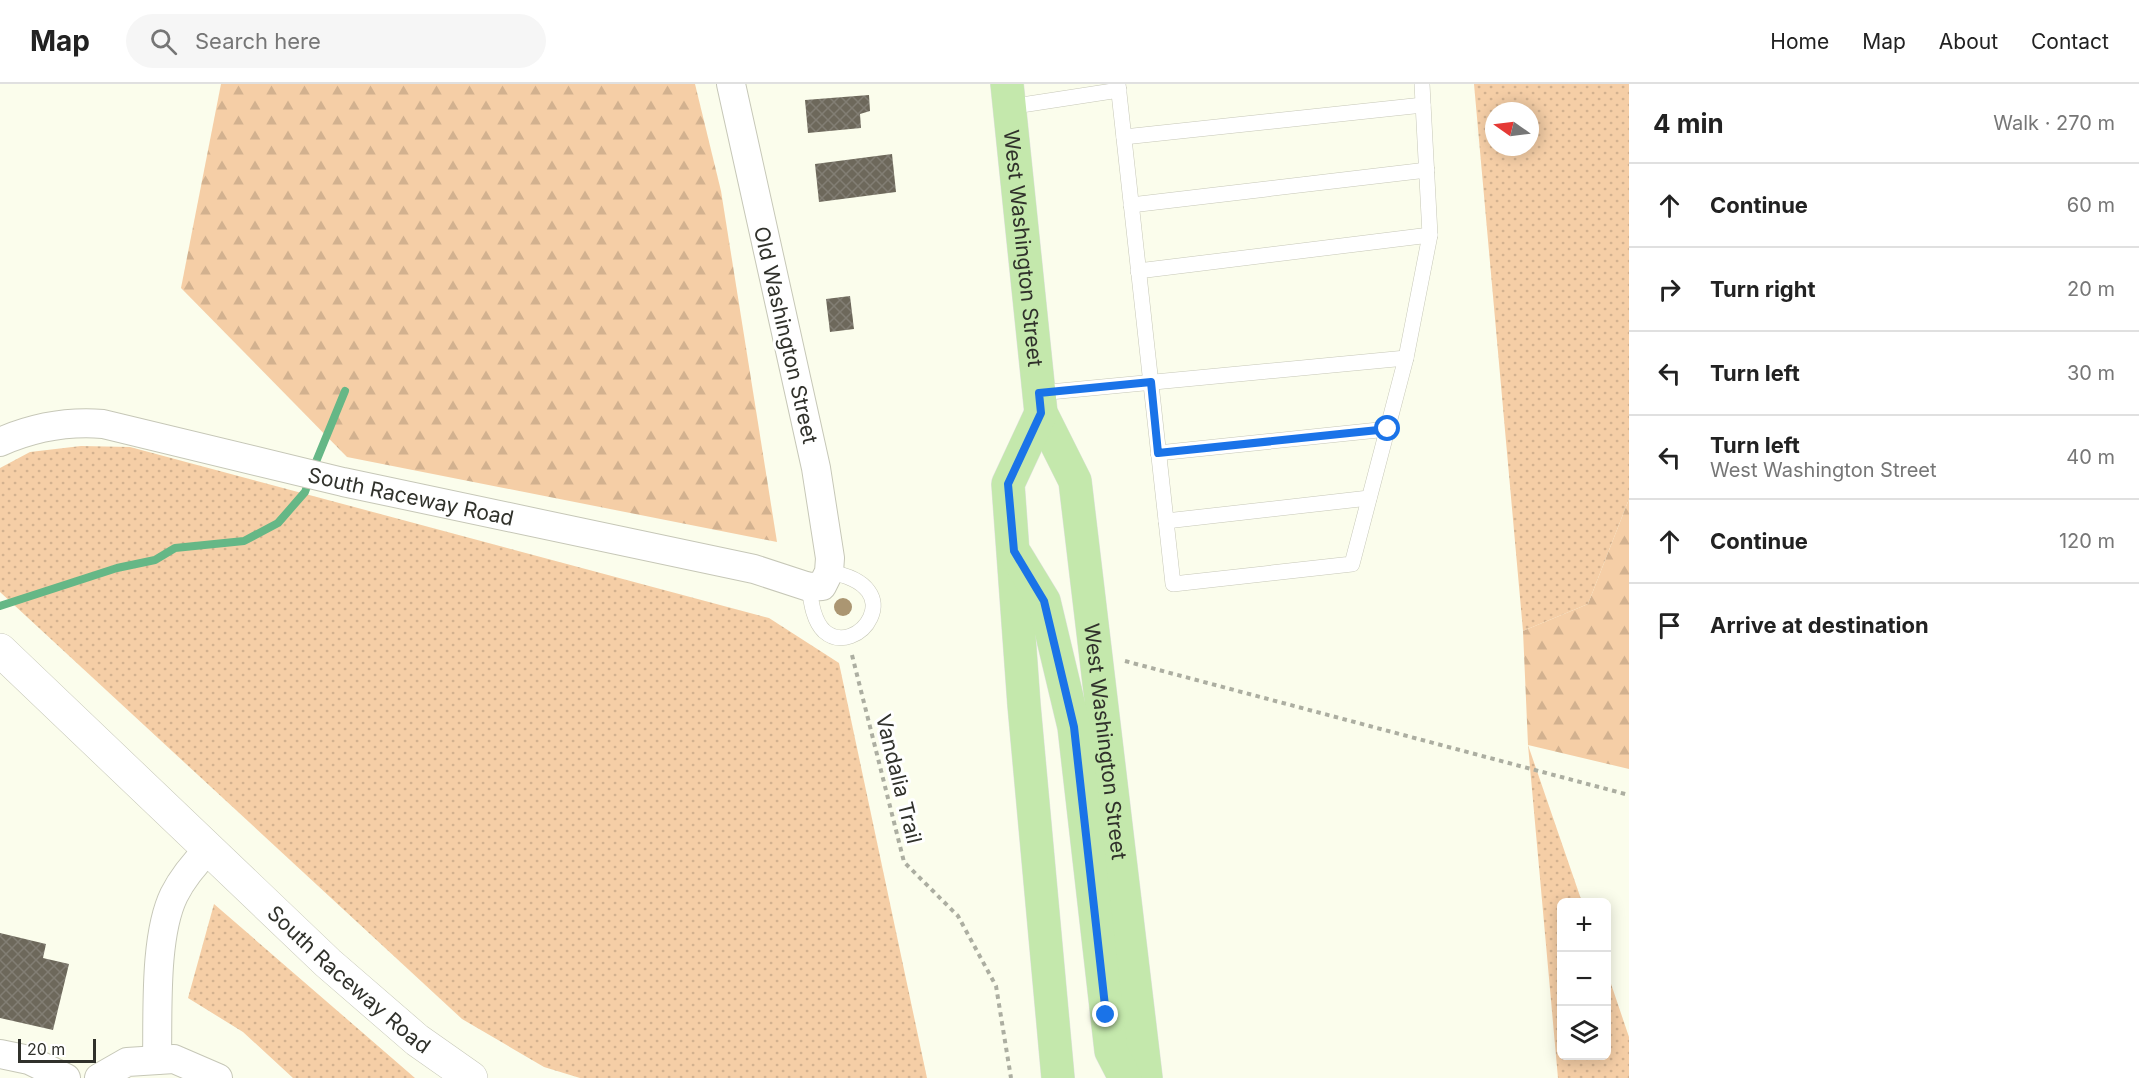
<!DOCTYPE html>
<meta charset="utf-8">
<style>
body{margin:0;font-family:Inter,sans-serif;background:#f6f6f6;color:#222}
.controls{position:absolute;right:18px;bottom:18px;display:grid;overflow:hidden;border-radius:9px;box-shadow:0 3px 15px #0003}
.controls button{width:54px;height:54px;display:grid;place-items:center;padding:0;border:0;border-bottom:2px solid #e0e0e0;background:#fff;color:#222;font:30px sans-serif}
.compass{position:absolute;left:1485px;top:18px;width:54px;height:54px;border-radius:50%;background:#fff;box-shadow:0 3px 15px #0003;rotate:284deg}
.scale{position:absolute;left:18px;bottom:15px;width:78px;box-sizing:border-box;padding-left:6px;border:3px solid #30312b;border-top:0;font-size:16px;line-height:21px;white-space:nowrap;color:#30312b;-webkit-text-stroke:4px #fff;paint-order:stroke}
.stop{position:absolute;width:18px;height:18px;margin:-14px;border:4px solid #1a73e8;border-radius:50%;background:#fff}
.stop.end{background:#1a73e8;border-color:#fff;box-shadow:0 2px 6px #0008}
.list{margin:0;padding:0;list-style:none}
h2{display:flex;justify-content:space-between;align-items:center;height:78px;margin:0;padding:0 24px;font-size:26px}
h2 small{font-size:20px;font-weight:400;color:#767676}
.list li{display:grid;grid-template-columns:39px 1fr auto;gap:18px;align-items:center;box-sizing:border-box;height:84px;padding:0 24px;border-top:2px solid #e0e0e0}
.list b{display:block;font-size:22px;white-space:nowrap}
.list p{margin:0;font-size:20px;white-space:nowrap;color:#767676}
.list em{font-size:20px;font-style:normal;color:#767676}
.icon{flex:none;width:33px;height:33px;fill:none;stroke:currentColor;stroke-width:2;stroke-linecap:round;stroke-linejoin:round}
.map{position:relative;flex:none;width:1629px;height:994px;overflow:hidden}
header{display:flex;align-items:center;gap:36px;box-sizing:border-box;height:84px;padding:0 30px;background:#fff;border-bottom:2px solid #e0e0e0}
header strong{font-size:28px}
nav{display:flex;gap:33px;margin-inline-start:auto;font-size:21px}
.search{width:420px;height:54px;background:#f6f6f6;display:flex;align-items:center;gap:15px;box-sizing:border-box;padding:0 21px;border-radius:33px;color:#767676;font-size:22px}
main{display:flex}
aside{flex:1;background:#fff}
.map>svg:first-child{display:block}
</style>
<header>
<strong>Map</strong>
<div class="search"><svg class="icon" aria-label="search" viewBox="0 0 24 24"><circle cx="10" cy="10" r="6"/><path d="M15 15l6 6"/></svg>Search here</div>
<nav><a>Home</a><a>Map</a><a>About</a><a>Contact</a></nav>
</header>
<main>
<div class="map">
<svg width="1629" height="994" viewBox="0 0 1629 994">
<defs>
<pattern id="grass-dots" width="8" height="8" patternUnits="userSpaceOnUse" patternTransform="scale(1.5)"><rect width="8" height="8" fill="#f5cea6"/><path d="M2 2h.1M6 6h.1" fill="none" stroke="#d2b18f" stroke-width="1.8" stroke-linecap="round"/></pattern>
<pattern id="forest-firs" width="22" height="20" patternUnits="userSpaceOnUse" patternTransform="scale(1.5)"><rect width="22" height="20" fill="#f5cea6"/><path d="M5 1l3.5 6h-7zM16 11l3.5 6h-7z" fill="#d2b18f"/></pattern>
<pattern id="building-cross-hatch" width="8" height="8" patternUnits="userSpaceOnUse" patternTransform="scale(1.5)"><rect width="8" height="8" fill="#6d685b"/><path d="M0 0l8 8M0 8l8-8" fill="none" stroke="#827e74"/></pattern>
</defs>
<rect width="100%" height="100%" fill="#fbfdec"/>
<g fill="url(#grass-dots)" fill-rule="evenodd">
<path d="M 1474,0 L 1629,0 L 1629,415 L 1588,520 L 1523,547 ZM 1494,27 L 1530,27 L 1530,63 L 1494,63 Z"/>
<polygon points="81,362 130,363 769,534 839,579 927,994 580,994 544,983 462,935 0,508 0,384 30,368"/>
<polygon points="1528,661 1582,818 1562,818 1562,972 1606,972 1607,888 1629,953 1629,994 1558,994"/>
<polygon points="214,820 415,994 293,994 243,948 188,914"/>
</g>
<g fill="url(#forest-firs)">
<polygon points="221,0 695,0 721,107 777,458 347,373 181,204"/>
<polygon points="1629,415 1629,685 1528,661 1523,547 1588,520"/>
</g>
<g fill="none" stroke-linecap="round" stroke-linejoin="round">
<g stroke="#65b786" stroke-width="8">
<polyline points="313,385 345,307"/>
<polyline points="0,522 117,484 155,476 175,464 244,457 278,439 305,408 309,397"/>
</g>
</g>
<g fill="url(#building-cross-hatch)">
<polygon points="869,11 870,27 860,30 861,44 808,49 805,16"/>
<polygon points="892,70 896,108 819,118 815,80"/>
<polygon points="850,212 854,245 830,248 826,215"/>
<polygon points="0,849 46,860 43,874 69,880 53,946 0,934"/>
</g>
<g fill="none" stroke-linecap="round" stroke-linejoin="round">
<g stroke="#c6c7b7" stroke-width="16">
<g id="lane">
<polyline points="1118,0 1173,500 1352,480 1406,274 1430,151 1422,0"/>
<polyline points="1009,23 1119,6"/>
<polyline points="1124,53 1423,21"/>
<polyline points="1131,121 1427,86"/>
<polyline points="1138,187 1430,151"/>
<polyline points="1039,309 1406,274"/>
<polyline points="1158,369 1388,345"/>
<polyline points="1166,437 1369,414"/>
<path d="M 809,503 C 811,517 813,536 824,547 C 857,576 913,502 829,488"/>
</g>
</g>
<g stroke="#c6c7b7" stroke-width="30">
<g id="street">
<path id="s1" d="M 0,358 C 34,343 66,337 103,340 L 343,398 L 754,485 L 809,503 L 822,502 L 829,488 L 830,474 L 816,384 L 731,0"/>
<polyline points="0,970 29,976 66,994"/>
<path d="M 157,976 C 158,929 154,852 174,811 C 183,793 194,780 208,766"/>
<polyline points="99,994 127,978 174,975 218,994"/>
</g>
</g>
<g stroke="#c6c7b7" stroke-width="34">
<g id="secondary">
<path id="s2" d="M 0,566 L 328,879 L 417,956 L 471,994"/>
</g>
</g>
<g stroke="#e2e2e1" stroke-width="34">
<g id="primary">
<path id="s3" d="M 1007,0 L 1041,329 L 1075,397 L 1146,994"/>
<polyline points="1041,329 1008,400 1024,621 1058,994"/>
<polyline points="1016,471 1044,517 1074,643 1111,967 1125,994"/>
</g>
</g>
<g stroke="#acaea1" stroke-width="4" stroke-dasharray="4.5 4.5" stroke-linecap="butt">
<polyline points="852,571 904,778 958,832 996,902 1011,994"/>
<polyline points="1125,577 1629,711"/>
</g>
<use href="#lane" stroke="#fff" stroke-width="15"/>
<use href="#street" stroke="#fff" stroke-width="28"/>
<use href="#secondary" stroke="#fff" stroke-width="33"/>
<use href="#primary" stroke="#c4e8ac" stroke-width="33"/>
</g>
<circle fill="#ab9672" cx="843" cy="523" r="9"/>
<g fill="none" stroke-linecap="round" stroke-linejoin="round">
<polyline stroke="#1a73e8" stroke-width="8" points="1106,931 1074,643 1044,517 1014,467 1008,400 1041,329 1039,309 1151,298 1158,369 1388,345"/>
</g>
<g text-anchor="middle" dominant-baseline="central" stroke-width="6" stroke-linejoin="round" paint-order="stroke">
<g font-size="21" fill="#30312b" stroke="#fff">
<text stroke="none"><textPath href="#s3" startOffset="165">West Washington Street</textPath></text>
<text transform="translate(786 251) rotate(77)">Old Washington Street</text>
<text stroke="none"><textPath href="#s1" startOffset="422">South Raceway Road</textPath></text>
<text stroke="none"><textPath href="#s3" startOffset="669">West Washington Street</textPath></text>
<text transform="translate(899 695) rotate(76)">Vandalia Trail</text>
<text stroke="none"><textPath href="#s2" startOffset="480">South Raceway Road</textPath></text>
</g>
</g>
</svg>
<div class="controls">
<button>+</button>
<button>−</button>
<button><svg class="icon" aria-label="layers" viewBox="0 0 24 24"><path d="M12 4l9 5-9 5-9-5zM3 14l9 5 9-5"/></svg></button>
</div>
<svg class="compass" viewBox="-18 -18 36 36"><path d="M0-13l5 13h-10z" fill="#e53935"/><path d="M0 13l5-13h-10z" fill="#767676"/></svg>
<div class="scale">20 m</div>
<div class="stop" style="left:1388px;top:345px"></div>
<div class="stop end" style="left:1106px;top:931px"></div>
</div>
<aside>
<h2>4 min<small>Walk · 270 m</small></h2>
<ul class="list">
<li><svg class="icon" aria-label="ahead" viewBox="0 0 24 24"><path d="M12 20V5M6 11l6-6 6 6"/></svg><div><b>Continue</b></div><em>60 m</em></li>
<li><svg class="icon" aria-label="right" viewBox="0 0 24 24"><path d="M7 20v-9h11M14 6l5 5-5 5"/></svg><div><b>Turn right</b></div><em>20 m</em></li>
<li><svg class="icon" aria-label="left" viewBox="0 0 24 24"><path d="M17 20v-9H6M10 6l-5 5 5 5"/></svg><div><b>Turn left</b></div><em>30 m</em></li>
<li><svg class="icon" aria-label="left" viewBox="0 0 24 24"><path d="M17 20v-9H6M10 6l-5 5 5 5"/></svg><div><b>Turn left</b><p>West Washington Street</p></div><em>40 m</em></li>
<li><svg class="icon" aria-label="ahead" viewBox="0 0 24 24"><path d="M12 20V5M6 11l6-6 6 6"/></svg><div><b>Continue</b></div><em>120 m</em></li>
<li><svg class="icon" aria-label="arrive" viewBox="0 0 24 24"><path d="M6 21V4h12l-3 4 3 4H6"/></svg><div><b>Arrive at destination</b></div></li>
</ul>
</aside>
</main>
